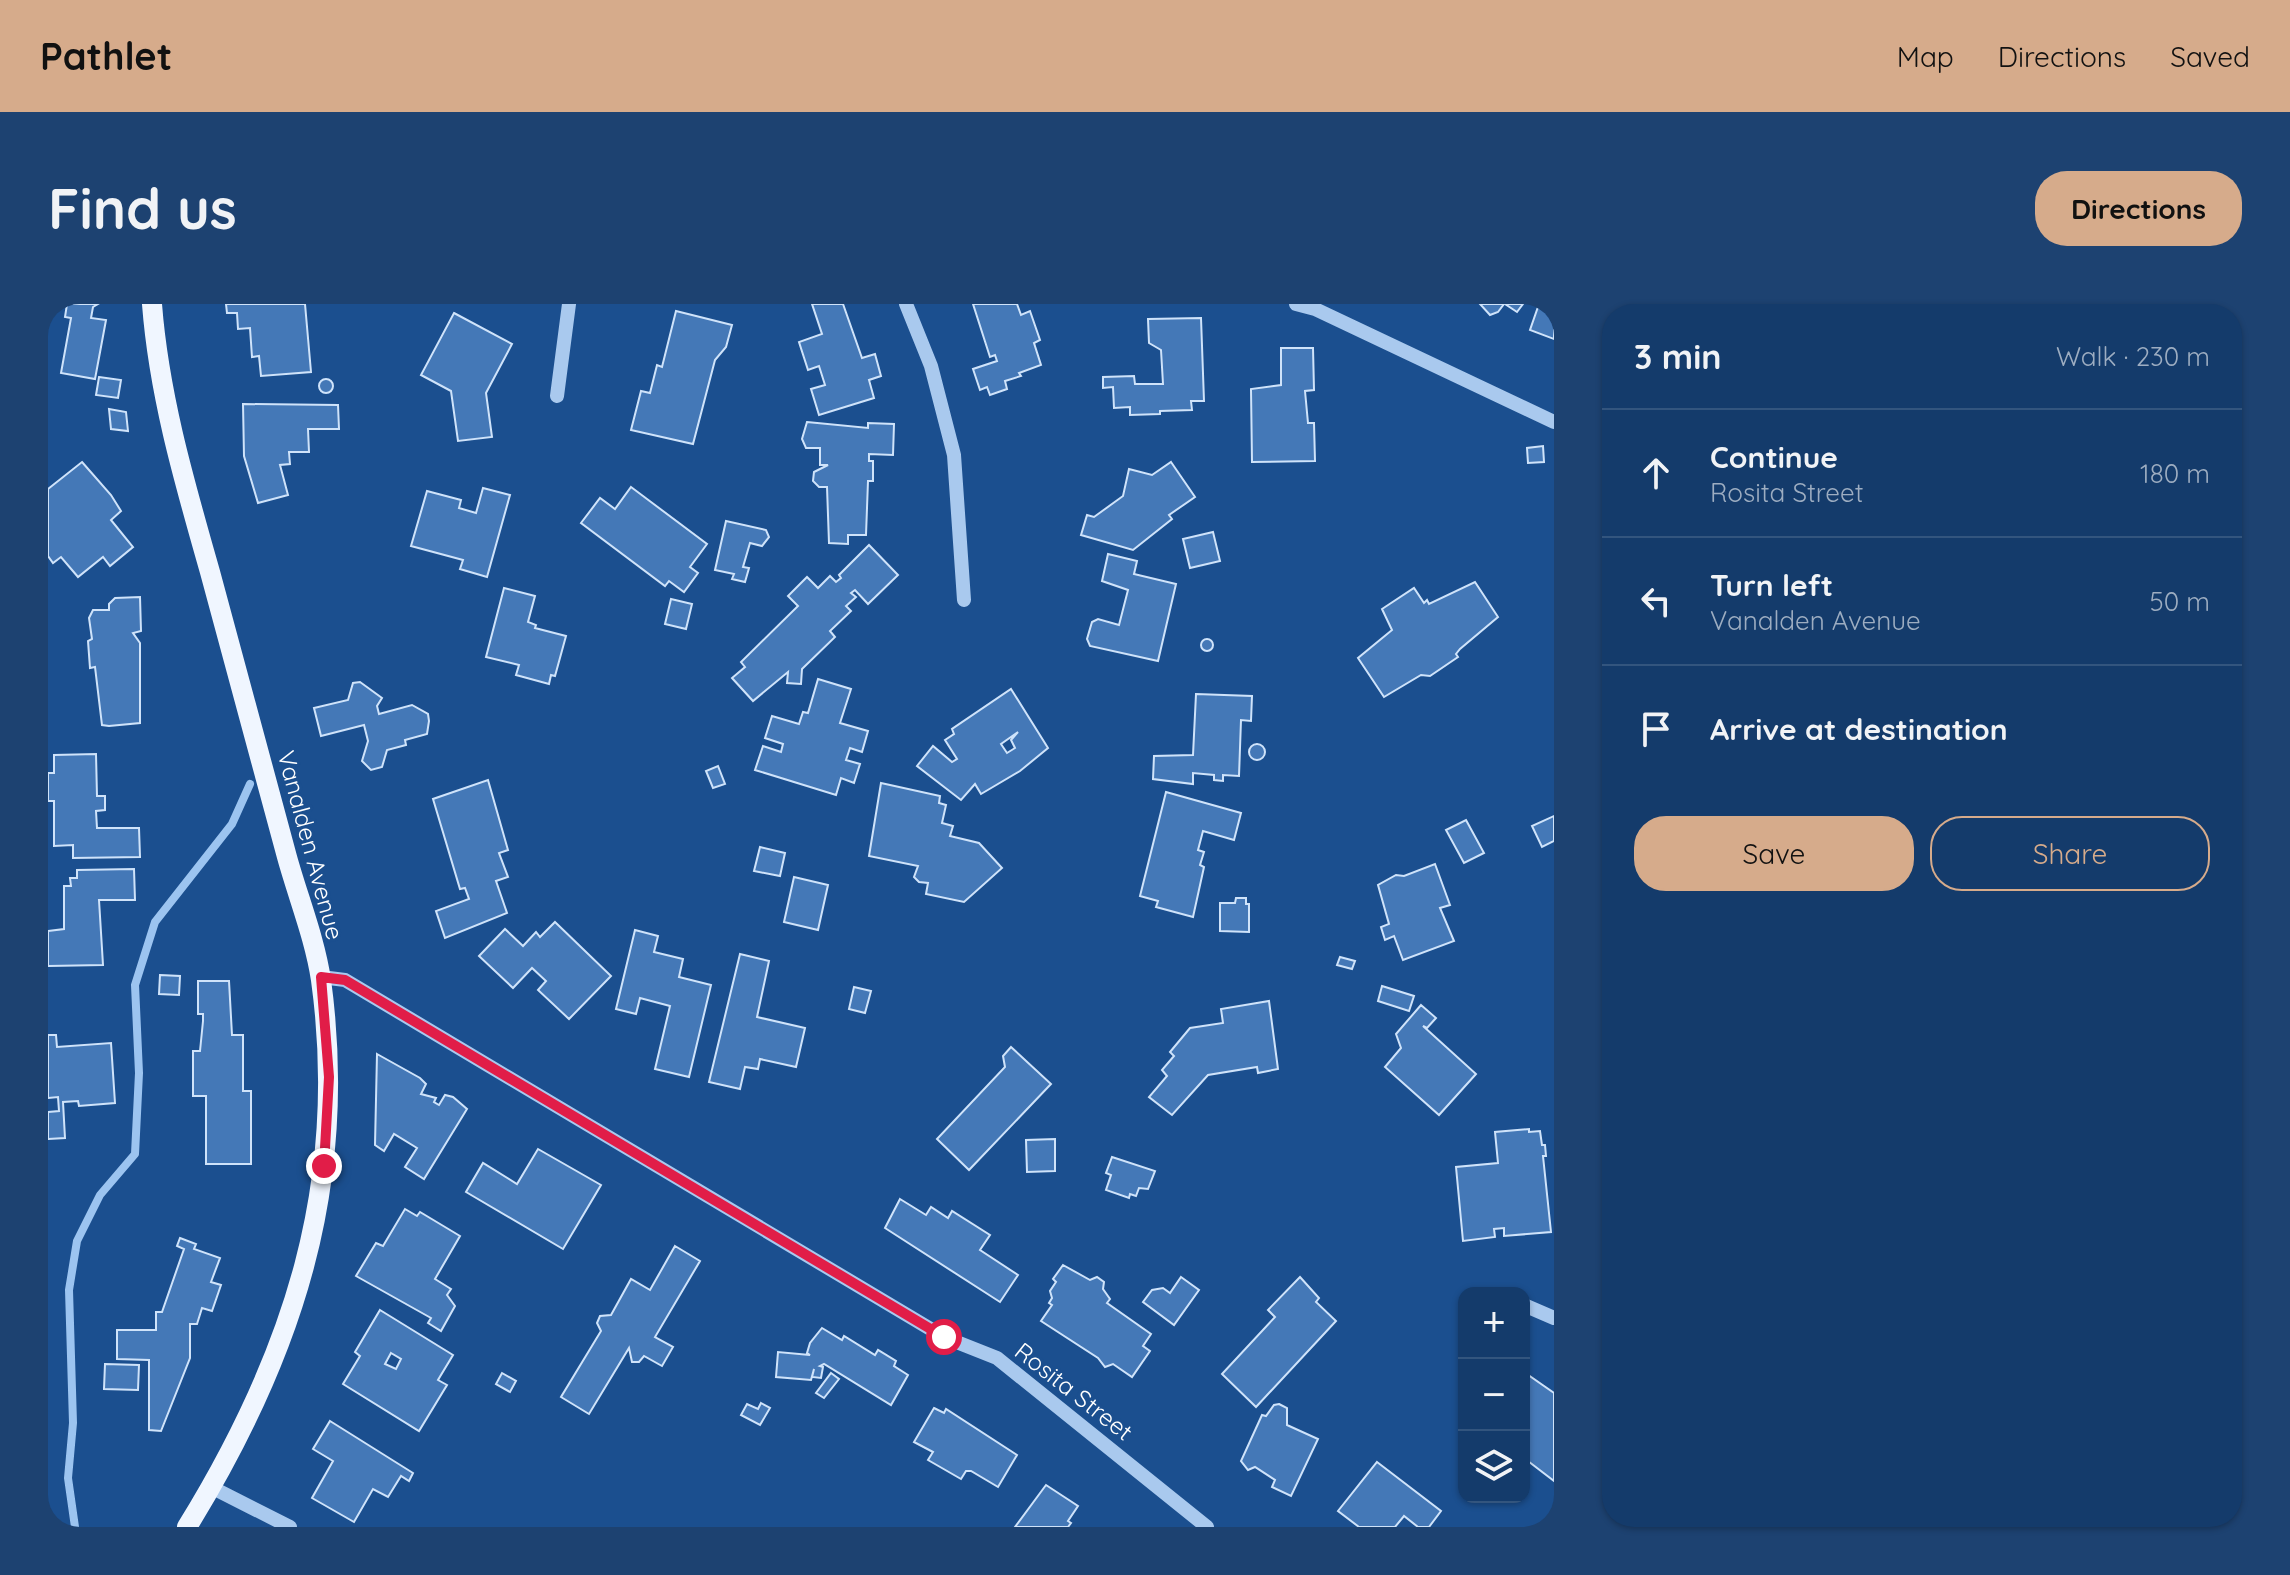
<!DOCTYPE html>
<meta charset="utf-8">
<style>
body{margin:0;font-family:Quicksand,sans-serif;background:#1d4271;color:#f1f3f6}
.controls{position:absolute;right:24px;bottom:24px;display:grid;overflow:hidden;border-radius:16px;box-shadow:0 2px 6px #0004}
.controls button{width:72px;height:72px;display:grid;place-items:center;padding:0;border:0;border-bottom:2px solid #33557e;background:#143b6b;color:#f1f3f6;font:40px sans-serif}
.stop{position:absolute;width:24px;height:24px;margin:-18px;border:6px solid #e11d48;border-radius:50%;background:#fff}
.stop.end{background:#e11d48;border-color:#fff;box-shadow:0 2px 8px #0008}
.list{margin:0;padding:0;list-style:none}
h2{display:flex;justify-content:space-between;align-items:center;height:104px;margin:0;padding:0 32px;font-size:34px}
h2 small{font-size:26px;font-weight:400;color:#9dadc1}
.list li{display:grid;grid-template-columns:52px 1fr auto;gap:24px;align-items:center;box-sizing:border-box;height:128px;padding:0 32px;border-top:2px solid #33557e}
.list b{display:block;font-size:30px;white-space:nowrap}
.list p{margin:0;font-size:26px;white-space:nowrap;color:#9dadc1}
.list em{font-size:26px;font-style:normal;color:#9dadc1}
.actions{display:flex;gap:16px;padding:24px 32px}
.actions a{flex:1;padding:18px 0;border:2px solid #d6ab8b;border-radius:32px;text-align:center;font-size:28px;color:#d6ab8b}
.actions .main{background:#d6ab8b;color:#111}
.icon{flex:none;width:44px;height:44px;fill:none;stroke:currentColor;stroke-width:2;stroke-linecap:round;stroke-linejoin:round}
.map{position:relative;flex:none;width:1506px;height:1223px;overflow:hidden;border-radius:32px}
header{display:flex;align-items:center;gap:48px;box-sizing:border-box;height:112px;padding:0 40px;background:#d6ab8b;color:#111}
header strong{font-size:38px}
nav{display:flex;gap:44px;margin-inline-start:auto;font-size:28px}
.intro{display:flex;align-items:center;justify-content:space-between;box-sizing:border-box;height:192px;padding:0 48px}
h1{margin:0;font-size:56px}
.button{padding:20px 36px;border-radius:32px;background:#d6ab8b;color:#111;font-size:28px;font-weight:700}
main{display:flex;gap:48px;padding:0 48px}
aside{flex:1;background:#143b6b;border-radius:32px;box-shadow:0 2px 6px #0004}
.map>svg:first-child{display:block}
</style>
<header>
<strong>Pathlet</strong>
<nav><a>Map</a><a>Directions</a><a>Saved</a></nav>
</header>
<div class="intro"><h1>Find us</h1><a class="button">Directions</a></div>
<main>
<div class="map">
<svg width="1506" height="1223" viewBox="0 0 1506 1223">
<rect width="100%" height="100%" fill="#1b4f8f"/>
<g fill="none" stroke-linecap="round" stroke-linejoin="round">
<polyline stroke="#9cc4f0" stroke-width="8" points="27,1223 20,1174 25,1119 21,986 29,937 52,891 87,850 91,769 87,681 107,618 184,520 202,480"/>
</g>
<g fill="#4478b7" stroke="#cfe3fa" stroke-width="2" fill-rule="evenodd">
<polygon points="19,0 50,0 45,3 43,14 58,16 47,75 13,69 23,14 17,13"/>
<polygon points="178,0 257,0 263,68 213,72 211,52 204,53 202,24 190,25 189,9 179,9"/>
<polygon points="764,0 795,0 814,54 827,50 833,72 821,76 826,94 771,111 763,85 777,81 771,62 760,66 751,38 774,30"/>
<polygon points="925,0 969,0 973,11 982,7 992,36 986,39 993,61 971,69 973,72 957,77 959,85 942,91 939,83 932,86 925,65 949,57 947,51 942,53"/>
<polygon points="1432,0 1456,0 1450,8 1442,11"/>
<polygon points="1457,0 1475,0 1469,8"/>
<polygon points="1491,0 1506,0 1506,35 1482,26"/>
<polygon points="628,7 684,21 678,43 667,56 645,140 583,126 593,87 602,89 609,61 614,63"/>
<polygon points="406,9 464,40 438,89 444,133 410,137 403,87 373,71"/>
<polygon points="1153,14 1156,97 1143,97 1144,106 1112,107 1112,110 1082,111 1082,103 1066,104 1065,83 1055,84 1055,73 1086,72 1087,80 1115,80 1113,46 1101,39 1100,15"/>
<polygon points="1233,44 1265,44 1266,86 1257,87 1260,119 1266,119 1267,157 1204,158 1203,85 1233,81"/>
<polygon points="51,73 73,76 70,94 48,91"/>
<circle cx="278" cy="82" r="7"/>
<polygon points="195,100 290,101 291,125 260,125 261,148 241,148 242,160 232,161 240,191 210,199 196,152"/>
<polygon points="61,105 78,108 80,127 63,125"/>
<polygon points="759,118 820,124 820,119 846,120 845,151 821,150 821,157 825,157 825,177 820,177 818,231 800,231 800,240 781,239 779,183 771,183 765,177 766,168 780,161 772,161 772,144 758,144 754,135"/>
<polygon points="1495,142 1496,158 1480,159 1479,144"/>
<polygon points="34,158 63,191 73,207 63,216 85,243 62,262 55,253 30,273 13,253 5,259 0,252 0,185"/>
<polygon points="1123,158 1147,193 1121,211 1124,215 1085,246 1033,231 1039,211 1046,213 1075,192 1081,165 1104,171"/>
<polygon points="583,183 659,240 642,263 650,269 636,288 621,277 617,282 533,219 552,194 567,205"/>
<polygon points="435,184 462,191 439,273 412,265 415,256 363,242 379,187 413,196 411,204 428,209"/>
<polygon points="678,217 718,226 721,233 714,242 702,239 695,263 701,264 697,278 684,275 686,270 667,266"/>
<polygon points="1165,228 1172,257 1142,264 1135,235"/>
<polygon points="821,241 850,271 820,300 807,286 803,289 808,293 798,302 803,307 782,327 787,333 754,365 753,380 739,379 740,368 705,397 684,374 697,363 693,358 750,302 740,292 759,273 770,284 782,272 788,278 793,274 791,271"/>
<polygon points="1060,250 1089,257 1086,270 1128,280 1110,357 1042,342 1039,335 1044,318 1050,315 1071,321 1080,286 1054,277"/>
<polygon points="1427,278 1450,313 1412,345 1408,350 1410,353 1382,372 1373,371 1336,393 1310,354 1344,326 1334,305 1366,284 1376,299 1379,296 1381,300"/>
<polygon points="456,284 487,292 480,318 488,321 487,324 518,332 507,372 503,371 501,380 468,371 471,361 438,353"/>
<polygon points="92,293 93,327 85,329 92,339 92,419 61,422 54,421 47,363 42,364 40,337 44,335 41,314 45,306 61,306 61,300 67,294"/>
<polygon points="623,295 644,300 638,325 617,320"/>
<circle cx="1159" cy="341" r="6"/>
<polygon points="770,375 803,385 792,419 820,427 814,448 802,444 798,456 812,460 806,479 793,474 788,491 707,466 715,442 733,448 735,440 717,434 724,412 751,420 755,408 760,409"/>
<polygon points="312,378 334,394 329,402 331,410 364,401 380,410 381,417 379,430 357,436 358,441 339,446 334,463 323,466 314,457 320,437 316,421 273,432 266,404 300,396 305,379"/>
<path d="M 963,385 L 1000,444 L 972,467 L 933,490 L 927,480 L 913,496 L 869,462 L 885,442 L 904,458 L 909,455 L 897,436 L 906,430 L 904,425 ZM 970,428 L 963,436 L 967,444 L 959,449 L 953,440 Z"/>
<polygon points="1148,390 1204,392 1203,417 1193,416 1191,472 1175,471 1175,477 1166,476 1166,471 1145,469 1145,480 1105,475 1106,452 1145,451"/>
<circle cx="1209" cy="448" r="8"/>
<polygon points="48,450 49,492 57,492 57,506 48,507 49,524 91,524 92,553 25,554 25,541 6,542 6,497 0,497 0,469 6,469 6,451"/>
<polygon points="670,462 677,480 665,484 658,467"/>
<polygon points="440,476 460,546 451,549 460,573 448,577 459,609 397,634 388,607 421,595 417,584 412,585 385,495"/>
<polygon points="833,479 892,492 891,499 898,501 894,519 905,522 902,532 931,539 954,564 916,598 878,590 880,579 871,578 866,573 870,562 821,552"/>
<polygon points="1118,488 1193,509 1186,536 1155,527 1150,546 1156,548 1152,561 1156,563 1145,613 1108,603 1110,597 1092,592"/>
<polygon points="1506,512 1506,537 1494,543 1484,522"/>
<polygon points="1418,516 1436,549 1416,559 1398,526"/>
<polygon points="712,543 737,549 732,572 706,567"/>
<polygon points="1387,560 1402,601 1392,604 1406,637 1355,656 1346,632 1337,636 1333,623 1341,620 1330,581 1348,571 1356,572"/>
<polygon points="86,565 87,596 51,596 55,661 0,662 0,627 16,625 16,582 23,582 22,574 29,574 29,566"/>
<polygon points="746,573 780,581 770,626 736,618"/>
<polygon points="1188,594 1198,594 1198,600 1201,600 1201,628 1172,627 1172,599 1187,599"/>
<polygon points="507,618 563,672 521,715 490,686 498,677 484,664 465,684 431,652 457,625 475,642 488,628 492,633"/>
<polygon points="587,626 610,632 606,648 635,655 631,673 663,681 641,773 607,765 622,702 592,694 588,710 568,705"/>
<polygon points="692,650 721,657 709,713 757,724 748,763 712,755 710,765 697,763 692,785 661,778"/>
<polygon points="1292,653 1307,657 1304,665 1289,661"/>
<polygon points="112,671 132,672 131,691 111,690"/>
<polygon points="150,677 181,677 184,731 195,731 195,787 203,787 203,860 158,860 158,792 145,792 145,747 152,747 155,717 155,710 150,710"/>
<polygon points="1334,682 1366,692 1361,707 1330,697"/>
<polygon points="806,683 823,687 817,709 801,705"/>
<polygon points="1221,697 1230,765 1210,769 1209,763 1160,771 1124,811 1101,793 1119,772 1114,766 1126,752 1122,748 1142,724 1175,719 1173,705"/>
<polygon points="1373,701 1388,714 1379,724 1375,722 1428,770 1391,811 1337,763 1353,744 1348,730"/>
<polygon points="0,731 8,731 9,743 63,739 67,799 31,802 30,797 15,798 17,834 0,835 0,808 11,807 10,793 0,794"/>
<polygon points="963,743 1003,780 921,866 889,835 957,763 955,752"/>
<polygon points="329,750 372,774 378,780 373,790 388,794 386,798 391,801 397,791 405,793 419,805 376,875 357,863 369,844 346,830 336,847 327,841"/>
<polygon points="1481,825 1481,828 1492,827 1494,841 1497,841 1498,852 1495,852 1503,928 1456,932 1456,924 1446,925 1447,933 1415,937 1408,863 1450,859 1447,828"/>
<polygon points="1007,835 1007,867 979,868 978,836"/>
<polygon points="490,845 553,881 515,945 418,888 435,859 469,880"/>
<polygon points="1064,853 1107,867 1100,885 1091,884 1088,892 1082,890 1081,894 1058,886 1063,871 1058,869"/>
<polygon points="852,895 878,911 883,903 900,914 904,907 942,931 932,946 970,971 952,998 837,924"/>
<polygon points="357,905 369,912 372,908 412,932 387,975 403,985 399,991 407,1002 393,1027 380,1019 383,1014 308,972 328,939 335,942"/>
<polygon points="132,934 148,940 146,945 172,954 163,978 173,981 164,1007 154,1004 149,1020 142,1020 142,1054 113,1127 101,1126 101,1056 69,1055 69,1026 108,1026 108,1008 114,1008 136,945 129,942"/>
<polygon points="627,942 652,957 607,1033 625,1043 614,1062 596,1052 591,1058 584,1058 581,1044 541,1110 513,1093 553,1027 549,1019 552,1012 563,1011 583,975 602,986"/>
<polygon points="1015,961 1042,976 1049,973 1056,978 1055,985 1062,995 1059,999 1103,1030 1095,1042 1102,1047 1084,1073 1065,1060 1057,1063 1050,1054 993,1017 1004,1001 1001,999 1004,994 1002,987 1008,978 1005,975"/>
<polygon points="1133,973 1151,986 1126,1021 1095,998 1104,986 1115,984 1122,989"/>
<polygon points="1252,973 1271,994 1268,998 1288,1017 1208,1103 1174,1070 1227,1013 1220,1006"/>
<path d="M 332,1006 L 405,1051 L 390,1076 L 399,1081 L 371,1127 L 295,1080 L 312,1052 L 307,1048 ZM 343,1049 L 353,1055 L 348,1065 L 337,1060 Z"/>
<polygon points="774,1024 794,1036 796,1032 827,1051 830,1046 848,1057 846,1062 860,1071 843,1101 776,1060 772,1062 775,1063 773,1074 764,1073 766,1065 763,1076 728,1073 730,1048 762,1051 759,1049 762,1039"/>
<polygon points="57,1060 91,1061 90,1086 56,1085"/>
<polygon points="1476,1068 1506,1089 1506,1177 1476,1154"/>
<polygon points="454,1069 468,1077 462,1088 448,1080"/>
<polygon points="783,1069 791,1075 776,1094 768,1089"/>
<polygon points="713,1099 722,1104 712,1121 693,1111 699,1100 710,1105"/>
<polygon points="1231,1100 1239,1104 1239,1121 1270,1135 1243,1192 1224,1183 1227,1176 1207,1163 1200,1166 1193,1157 1214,1111 1218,1112 1226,1101"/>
<polygon points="886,1104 896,1109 898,1105 969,1151 950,1183 923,1167 918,1167 913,1175 880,1156 885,1148 866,1138"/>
<polygon points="282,1117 365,1169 361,1177 353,1172 340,1193 325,1185 306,1218 264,1194 285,1157 265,1145"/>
<polygon points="1329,1158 1393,1207 1381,1223 1370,1223 1356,1212 1347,1223 1311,1223 1290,1207"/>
<polygon points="998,1181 1030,1202 1020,1217 1023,1219 1020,1223 967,1223"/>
</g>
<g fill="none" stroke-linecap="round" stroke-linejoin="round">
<g stroke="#a9c9ee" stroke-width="14">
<polyline points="858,0 883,62 906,151 916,296"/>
<polyline points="1248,0 1267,5 1506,118"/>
<polyline points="509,92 521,0"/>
<polyline points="273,673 297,676 896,1033 949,1054 1159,1223"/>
<polyline points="1476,1001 1506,1014"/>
<polyline points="163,1183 242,1223"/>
</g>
<path stroke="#f0f6ff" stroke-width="20" d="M 104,0 C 111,92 137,180 162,268 C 187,363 213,458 239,553 C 250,593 267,635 273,676 C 301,880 245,1051 139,1223"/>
</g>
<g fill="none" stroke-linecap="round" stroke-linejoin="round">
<polyline stroke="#e11d48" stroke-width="10" points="276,862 281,773 273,673 297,676 896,1033"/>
</g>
<g text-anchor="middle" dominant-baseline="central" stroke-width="6" stroke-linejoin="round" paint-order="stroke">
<g font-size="24" fill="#fff" stroke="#1b4f8f">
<text transform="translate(263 541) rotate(75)">Vanalden Avenue</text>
<text transform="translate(1026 1087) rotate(38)">Rosita Street</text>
</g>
</g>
</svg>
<div class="controls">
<button>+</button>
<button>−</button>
<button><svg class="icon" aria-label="layers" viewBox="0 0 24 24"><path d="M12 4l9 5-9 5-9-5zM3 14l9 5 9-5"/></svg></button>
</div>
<div class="stop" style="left:896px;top:1033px"></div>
<div class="stop end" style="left:276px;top:862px"></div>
</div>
<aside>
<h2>3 min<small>Walk · 230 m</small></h2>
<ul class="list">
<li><svg class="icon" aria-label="ahead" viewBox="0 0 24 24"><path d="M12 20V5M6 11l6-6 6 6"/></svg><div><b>Continue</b><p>Rosita Street</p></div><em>180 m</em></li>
<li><svg class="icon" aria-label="left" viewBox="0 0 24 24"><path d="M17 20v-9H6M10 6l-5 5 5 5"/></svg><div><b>Turn left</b><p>Vanalden Avenue</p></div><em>50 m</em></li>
<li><svg class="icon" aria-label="arrive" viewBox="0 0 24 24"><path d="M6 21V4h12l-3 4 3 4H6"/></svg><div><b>Arrive at destination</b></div></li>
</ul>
<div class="actions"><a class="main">Save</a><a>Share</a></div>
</aside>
</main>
